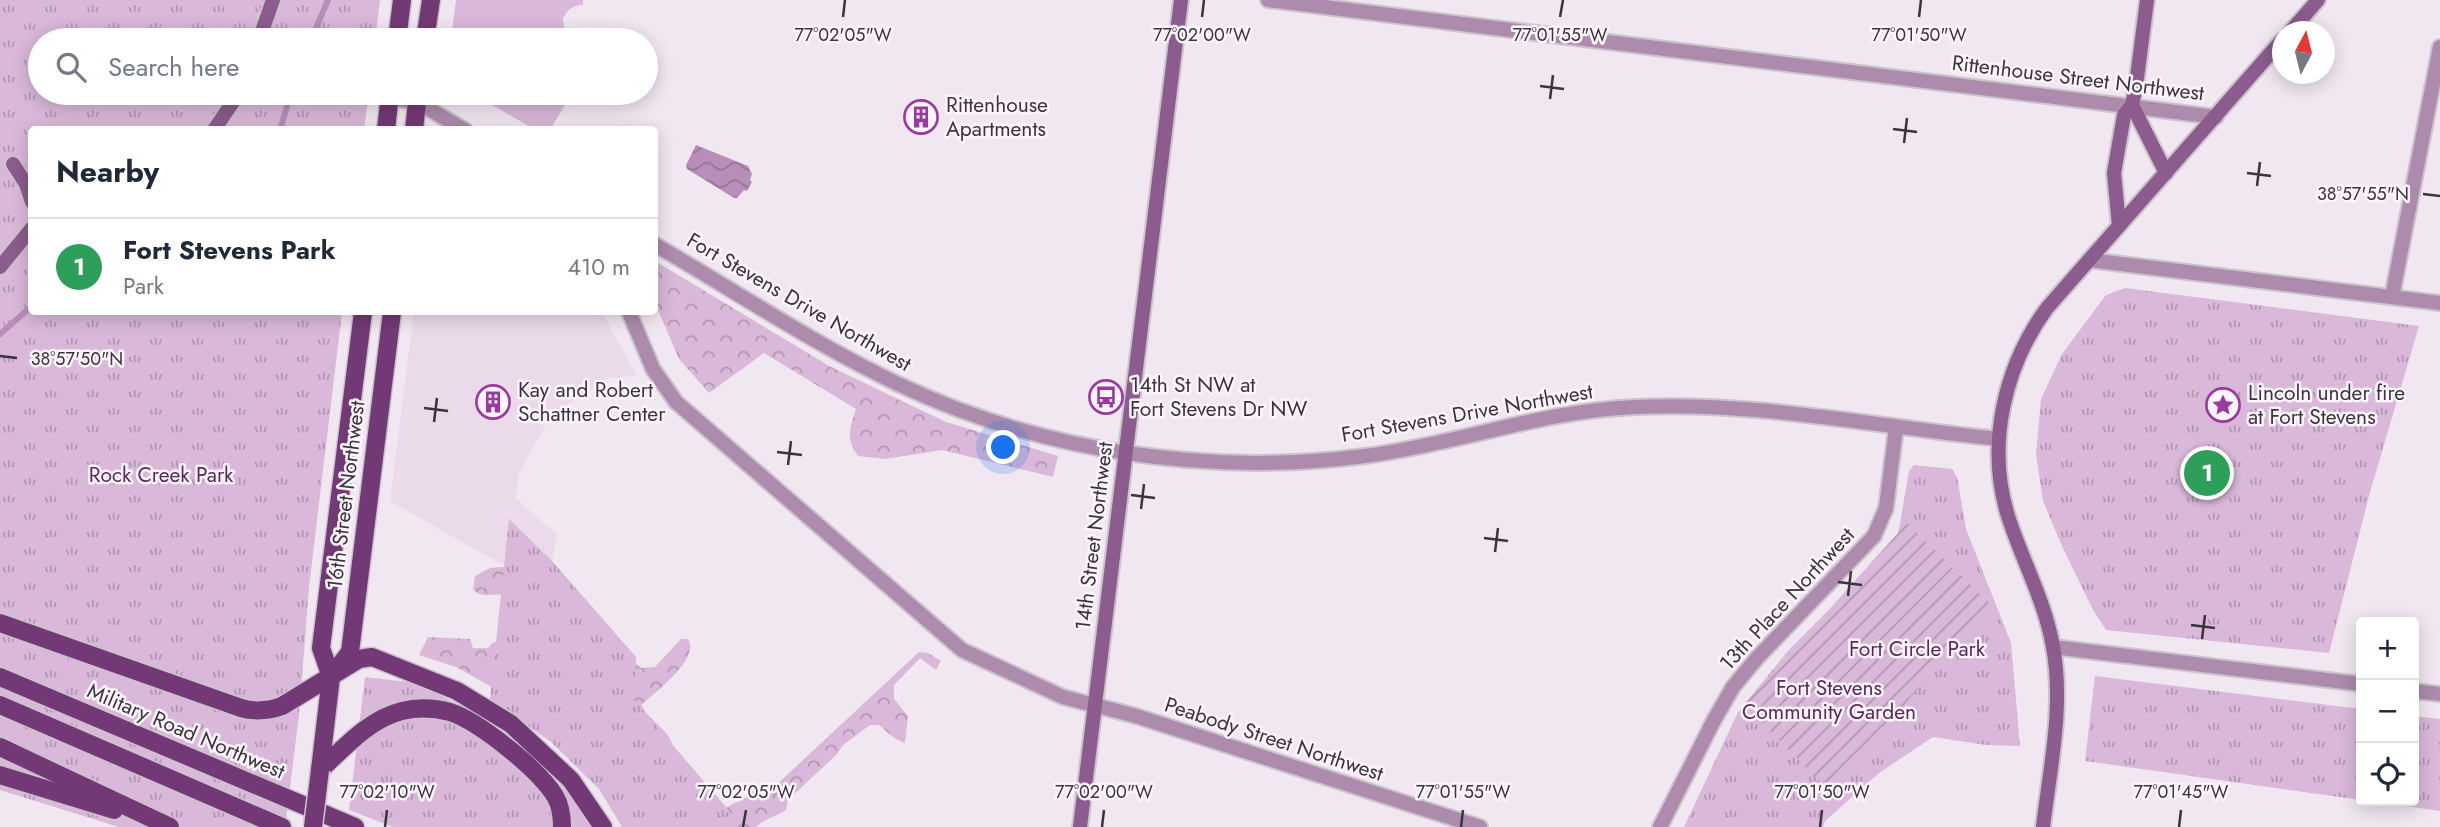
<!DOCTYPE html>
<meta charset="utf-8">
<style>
body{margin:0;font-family:Jost,sans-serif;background:#f2f2f3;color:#1f2937}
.controls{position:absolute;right:21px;bottom:21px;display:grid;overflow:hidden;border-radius:7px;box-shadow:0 4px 18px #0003}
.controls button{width:63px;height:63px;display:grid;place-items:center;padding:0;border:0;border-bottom:2px solid #e0e1e3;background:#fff;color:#1f2937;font:35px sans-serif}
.compass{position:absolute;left:2272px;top:21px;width:63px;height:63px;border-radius:50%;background:#fff;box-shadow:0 4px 18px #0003;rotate:7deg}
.you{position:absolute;left:1004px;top:448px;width:24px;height:24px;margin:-18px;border:5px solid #fff;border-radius:50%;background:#1a73e8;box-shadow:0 0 0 10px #1a73e833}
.badge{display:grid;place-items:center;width:46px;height:46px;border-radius:50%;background:#9a39a0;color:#fff;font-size:23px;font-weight:700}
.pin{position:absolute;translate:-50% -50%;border:4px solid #fff;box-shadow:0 2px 7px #0006}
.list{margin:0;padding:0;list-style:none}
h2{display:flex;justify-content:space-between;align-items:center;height:91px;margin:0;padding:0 28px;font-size:30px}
h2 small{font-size:23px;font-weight:400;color:#747a83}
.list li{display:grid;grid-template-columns:46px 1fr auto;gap:21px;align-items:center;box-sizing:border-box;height:98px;padding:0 28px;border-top:2px solid #e0e1e3}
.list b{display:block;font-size:26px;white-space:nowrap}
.list p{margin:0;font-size:23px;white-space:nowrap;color:#747a83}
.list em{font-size:23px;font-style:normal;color:#747a83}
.icon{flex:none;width:38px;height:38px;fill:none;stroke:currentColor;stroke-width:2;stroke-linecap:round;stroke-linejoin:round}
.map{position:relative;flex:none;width:2440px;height:827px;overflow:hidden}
.search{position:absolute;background:#fff;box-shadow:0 4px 18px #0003;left:28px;top:28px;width:630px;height:77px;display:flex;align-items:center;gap:18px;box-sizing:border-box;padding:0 24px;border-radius:38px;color:#747a83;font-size:26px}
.panel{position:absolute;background:#fff;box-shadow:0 4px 18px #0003;left:28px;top:126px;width:630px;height:189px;border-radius:7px}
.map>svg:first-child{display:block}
</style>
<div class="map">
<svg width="2440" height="827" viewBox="0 0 2440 827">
<defs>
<pattern id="forest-crowns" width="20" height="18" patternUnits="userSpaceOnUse" patternTransform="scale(1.75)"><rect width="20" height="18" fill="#d9b8d9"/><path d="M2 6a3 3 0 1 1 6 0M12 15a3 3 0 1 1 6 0" fill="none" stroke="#b196b1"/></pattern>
<pattern id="park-tufts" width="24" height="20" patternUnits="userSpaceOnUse" patternTransform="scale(1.75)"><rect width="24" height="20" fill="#d9b8d9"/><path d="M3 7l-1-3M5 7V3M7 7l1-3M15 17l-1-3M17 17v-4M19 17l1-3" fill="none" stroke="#b196b1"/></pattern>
<pattern id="garden-furrows" width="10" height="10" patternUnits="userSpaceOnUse" patternTransform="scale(1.75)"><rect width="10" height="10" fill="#d9b8d9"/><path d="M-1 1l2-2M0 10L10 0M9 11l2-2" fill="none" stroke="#b196b1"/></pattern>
<pattern id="water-waves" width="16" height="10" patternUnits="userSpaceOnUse" patternTransform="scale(1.75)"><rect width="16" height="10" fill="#b88eb9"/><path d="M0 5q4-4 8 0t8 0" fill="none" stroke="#977597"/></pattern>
</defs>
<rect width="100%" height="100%" fill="#f1e7f1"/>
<polygon fill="#eadaea" points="414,312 602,312 637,376 609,378 551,415 519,473 516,498 557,535 551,567 501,564 390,501"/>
<g fill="#d9b8d9">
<path d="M 456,0 L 583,0 L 583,5 C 572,5 568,10 563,18 L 565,40 L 451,40 Z"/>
<polygon points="471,93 572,93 550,130 534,129"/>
</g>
<g fill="url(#forest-crowns)">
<path d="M 655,261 L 831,367 L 946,422 L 1058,456 L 1053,477 L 942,450 L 885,459 L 858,456 C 845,438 850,428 856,409 L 764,353 L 709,393 L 679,359 L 655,303 Z"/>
<path d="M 499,567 L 531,569 L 641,668 L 655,667 L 681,639 L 688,639 C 701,658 655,693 641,705 C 650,722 671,730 674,750 L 723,809 L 745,798 L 758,786 L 774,787 L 919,652 L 928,653 L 941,661 L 936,670 L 920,658 L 894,685 L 894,699 L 908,716 L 905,743 L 894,738 L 879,725 L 870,725 L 843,745 L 836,755 L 788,800 L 786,810 C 776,817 765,818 756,827 L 626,827 L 600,786 L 499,691 L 456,667 L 419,655 L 428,637 L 470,639 L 473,648 L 488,648 L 492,643 L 505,640 L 503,595 C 492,593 481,599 473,589 L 475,576 L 490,568 Z"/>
</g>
<g fill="url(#park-tufts)">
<polygon points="0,0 380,0 375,40 40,40 40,93 369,93 364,129 32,130 32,312 342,312 309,587 299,715 285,827 119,827 0,790"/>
<polygon points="2125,288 2419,326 2370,492 2329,653 2106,630 2093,610 2062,546 2043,501 2036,454 2041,399 2062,354 2106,295"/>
<polygon points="1914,465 1952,469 1957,477 1966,529 2011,643 2020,746 1986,745 1933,737 1879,773 1825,821 1823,827 1684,827 1738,712 1788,651 1897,541 1909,471"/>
<polygon points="509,519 553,562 636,657 634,700 732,814 731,827 622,827 599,789 551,742 490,699"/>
<polygon points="2095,676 2361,709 2361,800 2085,761"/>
<polygon points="365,677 417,683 466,709 530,752 586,813 594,827 393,827 349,810"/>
<polygon points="2414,716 2440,719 2440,811 2369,801 2414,801"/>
</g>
<polygon fill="url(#garden-furrows)" points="1907,523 1991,605 1829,791 1744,704"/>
<polygon fill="url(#water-waves)" points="696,145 748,166 752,174 750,180 752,182 747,191 744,190 737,198 734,198 687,169 686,165"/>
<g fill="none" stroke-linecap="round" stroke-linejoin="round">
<g stroke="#b88eb9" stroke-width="6">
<polyline points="311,40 328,0"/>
<polyline points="280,130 291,93"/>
<polyline points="0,334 32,306"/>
</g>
<g stroke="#ccc3cc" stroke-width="18">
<g id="street">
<polyline points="1268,0 2216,117"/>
<polyline points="390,98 417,102 465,130"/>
<path d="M 654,244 C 735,291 814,344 898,384 C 1042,452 1208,476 1365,456 C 1458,444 1540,411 1635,407 C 1756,401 1879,427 1999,439"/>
<polyline points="2089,260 2440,303"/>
<polyline points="2392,297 2440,47"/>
<polyline points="629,312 653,369 676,402 962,650 1063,697 1136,716 1480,827"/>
<polyline points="2053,647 2361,684"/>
<polyline points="2414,691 2440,694"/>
<polyline points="1660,827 1714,720 1733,687 1757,658 1874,536 1886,508 1896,428"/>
</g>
</g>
<g stroke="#ccc3cc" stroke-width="18">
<g id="secondary">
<polyline points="2290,32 2318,0"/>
<polyline points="259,40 273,0"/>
<polyline points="2132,105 2166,173"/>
<polyline points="214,130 239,93"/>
<polyline points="13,164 26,184 32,202"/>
<polyline points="2119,226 2114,173 2124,115 2132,105 2136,86 2147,0"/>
<polyline points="0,267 32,228"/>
<polyline points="1080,827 1181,0"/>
<path d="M 2043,827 C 2050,768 2064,706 2053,647 C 2045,601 2022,560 2008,516 C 1986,445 2004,367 2047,308 L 2282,40"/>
</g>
</g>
<g stroke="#ccc3cc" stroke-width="21">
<g id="primary">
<polyline points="397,40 402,0"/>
<polyline points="425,40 431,0"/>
<polyline points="386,130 390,93"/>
<polyline points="414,130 418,93"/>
<path d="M 0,623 L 241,708 C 255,712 268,711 282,706 L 359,659 L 372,657 L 457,691 L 511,724 L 571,780 L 603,827"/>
<polyline points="337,669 350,652 392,312"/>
<polyline points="0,677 355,827"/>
<polyline points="0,705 282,827"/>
<polyline points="0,747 170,827"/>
<polyline points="320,770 331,677 321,648 363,312"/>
<path d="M 320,770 C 344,748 369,719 402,711 C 418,707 435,708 450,712 C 480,722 538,769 555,796 C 561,806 562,816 562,827"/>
<polyline points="0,775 114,810"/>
</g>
</g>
<use href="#street" stroke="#ac8bac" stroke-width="14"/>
<use href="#secondary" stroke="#8b5c8d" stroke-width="14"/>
<use href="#primary" stroke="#733976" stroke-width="18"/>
<g stroke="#ccc3cc" stroke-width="21" stroke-linecap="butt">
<polyline id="primary-bridge" points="313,827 320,770"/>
</g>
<use href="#primary-bridge" stroke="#733976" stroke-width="18"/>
</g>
<path fill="none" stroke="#393539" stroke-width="2.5" d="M 843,17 L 845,0M 1202,17 L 1204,0M 1560,17 L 1563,0M 1919,17 L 1921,0M 1540,86 L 1564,89M 1550,99 L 1553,75M 1893,129 L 1917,132M 1904,143 L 1907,118M 2247,173 L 2271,176M 2257,186 L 2260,162M 2423,194 L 2440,196M 0,356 L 17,358M 424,408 L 448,411M 434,422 L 437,398M 777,452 L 802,455M 788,465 L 791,441M 1131,495 L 1155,498M 1141,509 L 1144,484M 1484,538 L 1508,541M 1495,552 L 1498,528M 1838,582 L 1862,585M 1848,596 L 1851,571M 2191,625 L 2215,628M 2202,639 L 2205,615M 385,827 L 387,810M 743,827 L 746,810M 1102,827 L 1104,810M 1461,827 L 1463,810M 1820,827 L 1822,810M 2179,827 L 2181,810"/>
<defs>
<g id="building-ring" transform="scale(1.75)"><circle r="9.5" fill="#fef4fe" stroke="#9a39a0" stroke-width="1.5"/><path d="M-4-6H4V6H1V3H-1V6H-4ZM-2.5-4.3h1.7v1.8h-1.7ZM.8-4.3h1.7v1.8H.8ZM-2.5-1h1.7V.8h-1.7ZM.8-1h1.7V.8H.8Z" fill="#9a39a0"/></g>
<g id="bus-ring" transform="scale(1.75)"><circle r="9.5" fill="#fef4fe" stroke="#9a39a0" stroke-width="1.5"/><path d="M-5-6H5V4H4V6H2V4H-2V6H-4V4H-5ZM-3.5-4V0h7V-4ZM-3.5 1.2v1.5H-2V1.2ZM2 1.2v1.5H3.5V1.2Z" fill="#9a39a0"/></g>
<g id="sight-ring" transform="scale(1.75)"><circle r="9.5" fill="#fef4fe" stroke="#9a39a0" stroke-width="1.5"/><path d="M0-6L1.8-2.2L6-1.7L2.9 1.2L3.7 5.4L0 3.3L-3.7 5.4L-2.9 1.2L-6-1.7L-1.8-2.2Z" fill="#9a39a0"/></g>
</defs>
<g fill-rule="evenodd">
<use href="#building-ring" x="921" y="117"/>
<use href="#bus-ring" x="1106" y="397"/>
<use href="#building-ring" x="493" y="402"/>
<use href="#sight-ring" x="2223" y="405"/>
</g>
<g text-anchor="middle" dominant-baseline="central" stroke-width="5" stroke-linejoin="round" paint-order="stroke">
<g font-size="21" fill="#393539" stroke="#fef4fe">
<text transform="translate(2078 78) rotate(7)">Rittenhouse Street Northwest</text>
<text transform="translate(799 302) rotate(30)">Fort Stevens Drive Northwest</text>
<text transform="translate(1467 413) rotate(-10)">Fort Stevens Drive Northwest</text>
<text transform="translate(346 495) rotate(-83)">16th Street Northwest</text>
<text transform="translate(1094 536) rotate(-83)">14th Street Northwest</text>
<text transform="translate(1787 599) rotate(-47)">13th Place Northwest</text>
<text transform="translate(186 731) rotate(23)">Military Road Northwest</text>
<text transform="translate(1274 739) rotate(18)">Peabody Street Northwest</text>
</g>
<g font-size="21" fill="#393539" stroke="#fef4fe" text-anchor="start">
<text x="946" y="105">Rittenhouse<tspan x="946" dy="24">Apartments</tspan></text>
<text x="1130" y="385">14th St NW at<tspan x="1130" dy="24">Fort Stevens Dr NW</tspan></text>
<text x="518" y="390">Kay and Robert<tspan x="518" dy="24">Schattner Center</tspan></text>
<text x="2248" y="393">Lincoln under fire<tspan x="2248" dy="24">at Fort Stevens</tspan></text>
</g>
<g font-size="21" fill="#5a275d" stroke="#fef4fe">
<text x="161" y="475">Rock Creek Park</text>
<text x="1917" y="649">Fort Circle Park</text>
<text x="1829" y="688">Fort Stevens<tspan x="1829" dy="24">Community Garden</tspan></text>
</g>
</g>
<g font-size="18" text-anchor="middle" fill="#393539" stroke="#fef4fe" stroke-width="5" stroke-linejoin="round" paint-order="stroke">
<text x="843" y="41">77°02'05"W</text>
<text x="1202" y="41">77°02'00"W</text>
<text x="1560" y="41">77°01'55"W</text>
<text x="1919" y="41">77°01'50"W</text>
<text x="2363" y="200">38°57'55"N</text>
<text x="77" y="365">38°57'50"N</text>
<text x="387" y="798">77°02'10"W</text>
<text x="746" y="798">77°02'05"W</text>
<text x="1104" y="798">77°02'00"W</text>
<text x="1463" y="798">77°01'55"W</text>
<text x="1822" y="798">77°01'50"W</text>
<text x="2181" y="798">77°01'45"W</text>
</g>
</svg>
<div class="controls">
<button>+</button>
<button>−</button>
<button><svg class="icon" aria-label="locate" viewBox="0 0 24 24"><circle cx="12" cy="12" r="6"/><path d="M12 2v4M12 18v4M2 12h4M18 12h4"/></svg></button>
</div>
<svg class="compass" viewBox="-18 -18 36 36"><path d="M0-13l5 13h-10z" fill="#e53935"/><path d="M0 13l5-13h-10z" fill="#747a83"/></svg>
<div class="you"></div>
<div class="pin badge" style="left:2207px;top:473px;background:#2e9e5b">1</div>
<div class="search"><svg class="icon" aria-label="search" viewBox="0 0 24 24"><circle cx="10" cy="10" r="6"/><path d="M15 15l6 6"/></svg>Search here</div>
<section class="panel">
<h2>Nearby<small></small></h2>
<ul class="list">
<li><span class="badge" style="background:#2e9e5b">1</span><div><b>Fort Stevens Park</b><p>Park</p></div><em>410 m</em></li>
</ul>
</section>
</div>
